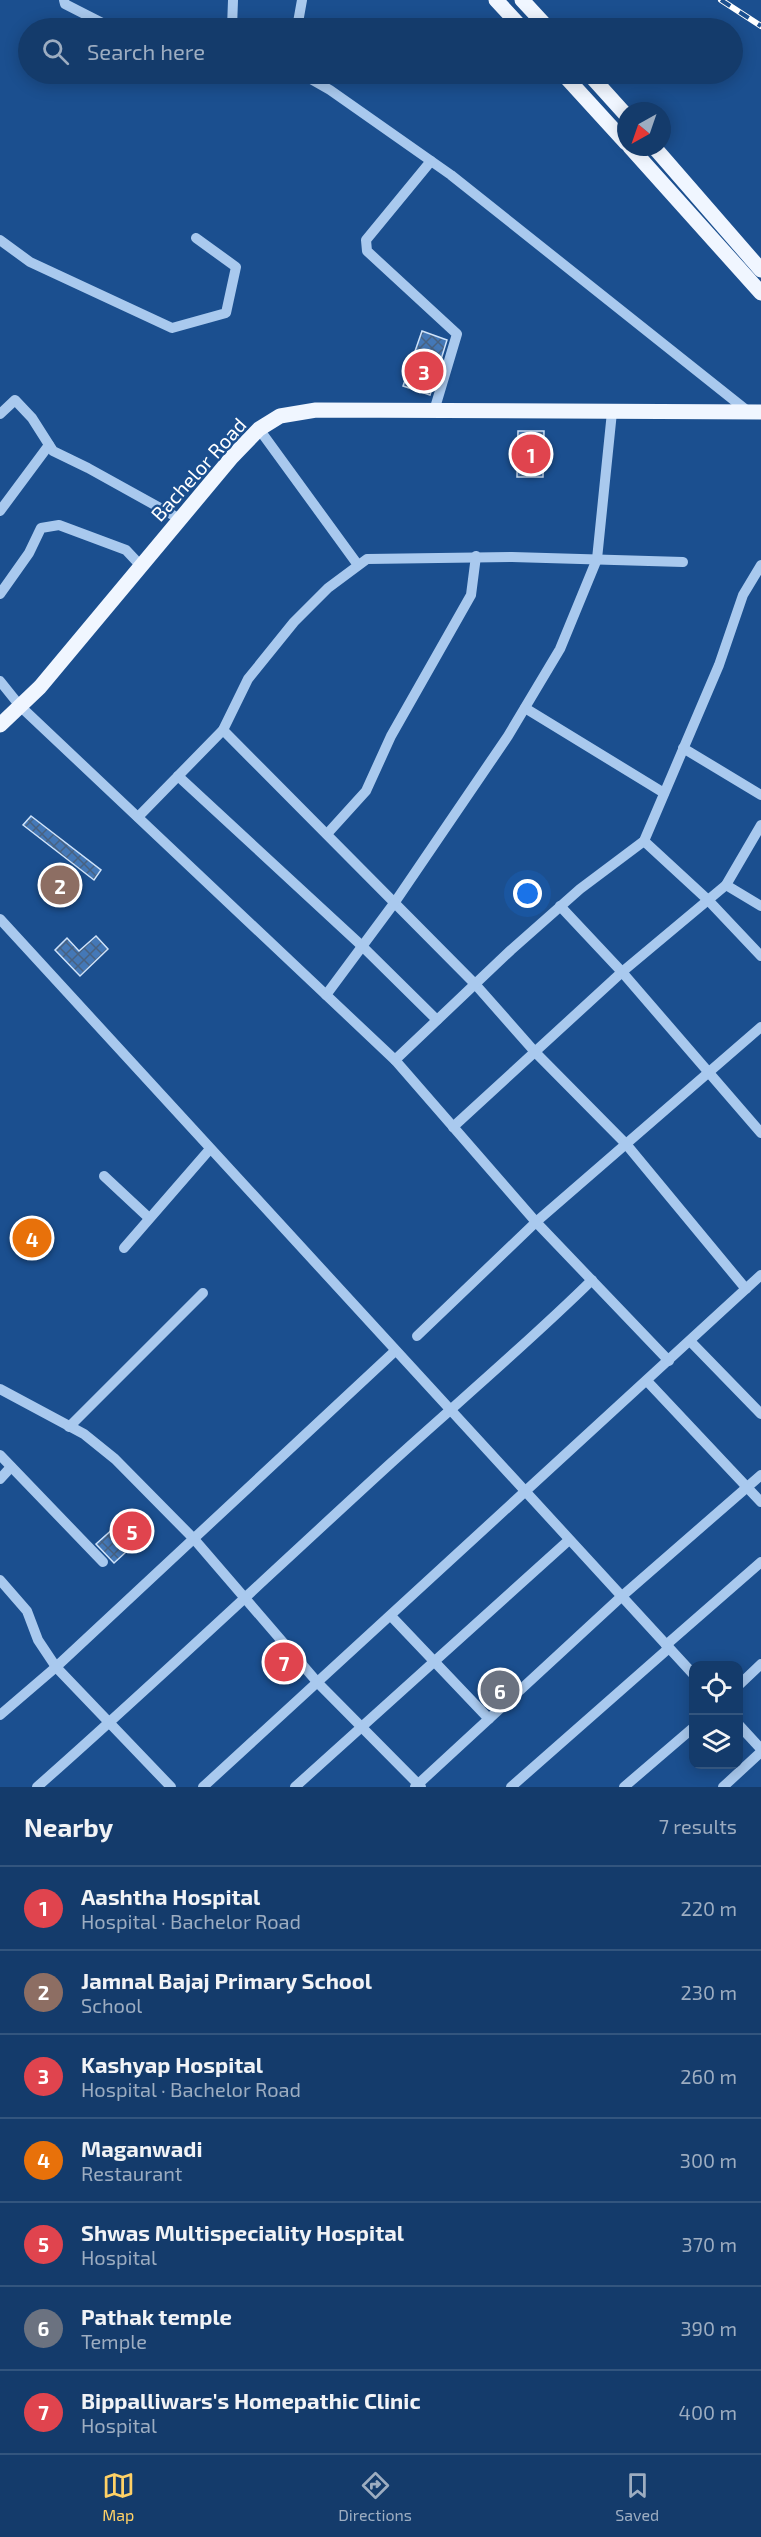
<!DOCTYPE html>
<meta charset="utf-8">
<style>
body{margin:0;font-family:"Exo 2",sans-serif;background:#214673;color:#f1f3f6}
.controls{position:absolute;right:18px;bottom:18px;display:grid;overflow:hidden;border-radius:12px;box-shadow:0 3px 15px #0003}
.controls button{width:54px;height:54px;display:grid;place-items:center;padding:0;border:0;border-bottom:2px solid #33557e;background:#143b6b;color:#f1f3f6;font:30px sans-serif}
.compass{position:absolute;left:617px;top:102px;width:54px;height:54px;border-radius:50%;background:#143b6b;box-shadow:0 3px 15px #0003;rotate:220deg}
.you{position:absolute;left:528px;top:894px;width:21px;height:21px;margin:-15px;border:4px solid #fff;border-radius:50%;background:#1a73e8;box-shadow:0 0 0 9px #1a73e833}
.badge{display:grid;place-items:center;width:39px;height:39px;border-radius:50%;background:#ffd166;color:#fff;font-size:20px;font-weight:700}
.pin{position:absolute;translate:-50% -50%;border:3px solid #fff;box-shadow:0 2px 6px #0006}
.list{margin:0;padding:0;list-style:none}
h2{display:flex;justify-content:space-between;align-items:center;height:78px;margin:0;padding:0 24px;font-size:26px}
h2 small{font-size:20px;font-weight:400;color:#9dadc1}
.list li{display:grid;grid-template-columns:39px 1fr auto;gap:18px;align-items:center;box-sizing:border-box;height:84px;padding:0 24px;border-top:2px solid #33557e}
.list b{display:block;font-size:22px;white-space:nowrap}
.list p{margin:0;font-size:20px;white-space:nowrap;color:#9dadc1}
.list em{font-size:20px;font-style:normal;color:#9dadc1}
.icon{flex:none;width:33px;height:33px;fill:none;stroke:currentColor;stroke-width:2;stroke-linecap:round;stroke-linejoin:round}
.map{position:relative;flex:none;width:761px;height:1787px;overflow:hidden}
.search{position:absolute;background:#143b6b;box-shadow:0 3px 15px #0003;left:18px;right:18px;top:18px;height:66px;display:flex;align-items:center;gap:15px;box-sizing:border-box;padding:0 21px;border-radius:33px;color:#9dadc1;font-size:22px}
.sheet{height:666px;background:#143b6b}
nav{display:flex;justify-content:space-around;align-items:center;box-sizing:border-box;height:84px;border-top:2px solid #33557e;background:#143b6b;font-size:16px;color:#9dadc1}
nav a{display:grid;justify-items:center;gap:3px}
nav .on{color:#ffd166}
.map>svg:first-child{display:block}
</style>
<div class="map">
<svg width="761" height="1787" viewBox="0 0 761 1787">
<defs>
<pattern id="building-cross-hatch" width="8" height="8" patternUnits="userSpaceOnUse" patternTransform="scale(1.5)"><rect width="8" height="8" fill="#4478b7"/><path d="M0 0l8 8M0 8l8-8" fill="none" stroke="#486282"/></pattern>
</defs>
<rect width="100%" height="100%" fill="#1b4f8f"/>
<g fill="url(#building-cross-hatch)" stroke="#cfe3fa" stroke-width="1.5">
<polygon points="422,331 447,340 430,395 403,386"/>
<polygon points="518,431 544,431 543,477 517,477"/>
<polygon points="31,816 101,870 94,880 23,825"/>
<polygon points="96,936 108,949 80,976 55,950 67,938 79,951"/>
<polygon points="134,1510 151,1529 114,1563 96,1544"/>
</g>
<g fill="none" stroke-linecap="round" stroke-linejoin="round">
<g stroke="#a9c9ee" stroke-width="10">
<polyline points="64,0 65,4 112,28"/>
<polyline points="232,28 233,0"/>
<polyline points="297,28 302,0"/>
<polyline points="302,74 330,90 451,175 750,413"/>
<polyline points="431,161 366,240 367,251 457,334 434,411"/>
<polyline points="0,240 30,262 172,328 226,313 236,267 196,238"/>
<polyline points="0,414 15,400 32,418 53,451 88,468 180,519"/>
<polyline points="259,429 358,565"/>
<polyline points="0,511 49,445"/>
<polyline points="0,594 29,553 41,528 59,525 126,550 141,566"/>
<polyline points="0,681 20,706 395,1060 536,1222 669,1361"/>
<polyline points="525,708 664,793"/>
<polyline points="223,730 475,984 535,1052 626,1144 746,1289"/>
<polyline points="683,748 761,795"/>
<polyline points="178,776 362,946 437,1020"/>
<polyline points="138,817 223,730 248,679 294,622 328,588 367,559 512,557 683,562"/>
<polyline points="327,834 366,791 391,736 471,595 476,556"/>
<polyline points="644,841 708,900 761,956"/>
<polyline points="726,885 761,906"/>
<polyline points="560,906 622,972 761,1133"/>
<polyline points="0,919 694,1675"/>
<polyline points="326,995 395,902 508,736 560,649 597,559 612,412"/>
<polyline points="395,1060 511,950 580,889 644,841 719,665 743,595 761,565"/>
<polyline points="453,1127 622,972 726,885 761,825"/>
<polyline points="104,1176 149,1218"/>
<polyline points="124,1248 210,1149"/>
<polyline points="417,1336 536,1222 761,1027"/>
<polyline points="690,1341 761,1414"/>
<polyline points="647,1381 761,1502"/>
<polyline points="0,1389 84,1434 115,1459 194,1539 318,1683 421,1787"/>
<polyline points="69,1427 203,1293"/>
<polyline points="0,1455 103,1562"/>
<polyline points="0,1479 11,1467"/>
<polyline points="0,1580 27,1611 38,1640 56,1667 171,1787"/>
<polyline points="391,1616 489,1719"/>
<polyline points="666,1645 761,1562"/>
<polyline points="738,1686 761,1664"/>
<polyline points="0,1715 56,1667 395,1351"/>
<polyline points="738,1724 761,1749"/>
<path d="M 37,1787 C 157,1681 273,1571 391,1463 C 458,1402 527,1344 592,1280"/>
<polyline points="203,1787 761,1275"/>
<polyline points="295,1787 569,1540"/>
<polyline points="415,1787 621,1597 761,1475"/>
<polyline points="511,1787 669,1648"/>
<polyline points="624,1787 694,1727"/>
<polyline points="723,1787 761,1752"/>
</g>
<g stroke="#f0f6ff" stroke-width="15">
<polyline points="496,0 522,28"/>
<polyline points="522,0 548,28"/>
<polyline points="563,74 626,143"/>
<polyline points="589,74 626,115"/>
<polyline points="630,147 761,293"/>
<polyline points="654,147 761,270"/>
<polyline points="0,725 40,687 232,457 259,429 280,416 316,410 761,412"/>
</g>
<g stroke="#fff" stroke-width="6">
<polyline id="rail" points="721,0 761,26"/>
</g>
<use href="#rail" stroke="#1b4f8f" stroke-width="4" stroke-dasharray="11" stroke-linecap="butt"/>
</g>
<g text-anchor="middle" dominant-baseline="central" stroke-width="4.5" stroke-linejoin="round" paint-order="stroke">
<g font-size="20" fill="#fff" stroke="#1b4f8f">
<text transform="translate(198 469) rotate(-48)">Bachelor Road</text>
</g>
</g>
</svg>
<div class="controls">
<button><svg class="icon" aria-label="locate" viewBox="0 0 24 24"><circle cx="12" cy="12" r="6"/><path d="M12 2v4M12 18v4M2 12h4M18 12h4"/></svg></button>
<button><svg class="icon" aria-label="layers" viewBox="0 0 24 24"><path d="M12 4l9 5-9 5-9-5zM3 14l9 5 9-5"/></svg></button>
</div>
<svg class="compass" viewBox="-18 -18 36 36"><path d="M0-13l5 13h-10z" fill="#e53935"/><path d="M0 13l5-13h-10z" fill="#9dadc1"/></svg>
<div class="you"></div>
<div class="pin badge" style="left:531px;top:454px;background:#e0444e">1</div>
<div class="pin badge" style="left:60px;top:885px;background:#8d6e63">2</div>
<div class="pin badge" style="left:424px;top:371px;background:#e0444e">3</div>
<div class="pin badge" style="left:32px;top:1238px;background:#e8710a">4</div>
<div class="pin badge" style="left:132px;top:1531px;background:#e0444e">5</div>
<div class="pin badge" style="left:500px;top:1690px;background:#6b7280">6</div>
<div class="pin badge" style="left:284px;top:1662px;background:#e0444e">7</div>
<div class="search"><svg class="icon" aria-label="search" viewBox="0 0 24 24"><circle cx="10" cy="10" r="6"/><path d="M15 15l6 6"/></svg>Search here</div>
</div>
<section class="sheet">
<h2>Nearby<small>7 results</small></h2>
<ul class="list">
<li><span class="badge" style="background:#e0444e">1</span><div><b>Aashtha Hospital</b><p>Hospital · Bachelor Road</p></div><em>220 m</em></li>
<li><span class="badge" style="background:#8d6e63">2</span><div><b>Jamnal Bajaj Primary School</b><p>School</p></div><em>230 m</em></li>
<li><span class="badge" style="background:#e0444e">3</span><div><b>Kashyap Hospital</b><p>Hospital · Bachelor Road</p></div><em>260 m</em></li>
<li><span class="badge" style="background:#e8710a">4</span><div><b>Maganwadi</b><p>Restaurant</p></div><em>300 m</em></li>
<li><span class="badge" style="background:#e0444e">5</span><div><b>Shwas Multispeciality Hospital</b><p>Hospital</p></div><em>370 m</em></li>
<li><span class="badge" style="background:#6b7280">6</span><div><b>Pathak temple</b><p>Temple</p></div><em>390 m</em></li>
<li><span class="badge" style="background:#e0444e">7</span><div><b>Bippalliwars's Homepathic Clinic</b><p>Hospital</p></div><em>400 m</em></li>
</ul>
</section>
<nav>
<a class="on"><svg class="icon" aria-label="map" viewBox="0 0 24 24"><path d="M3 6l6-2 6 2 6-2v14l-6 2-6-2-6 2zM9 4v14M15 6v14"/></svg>Map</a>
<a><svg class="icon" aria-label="directions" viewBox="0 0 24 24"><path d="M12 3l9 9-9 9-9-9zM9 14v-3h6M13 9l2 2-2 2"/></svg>Directions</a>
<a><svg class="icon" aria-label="saved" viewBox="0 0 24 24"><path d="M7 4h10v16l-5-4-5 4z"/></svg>Saved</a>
</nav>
